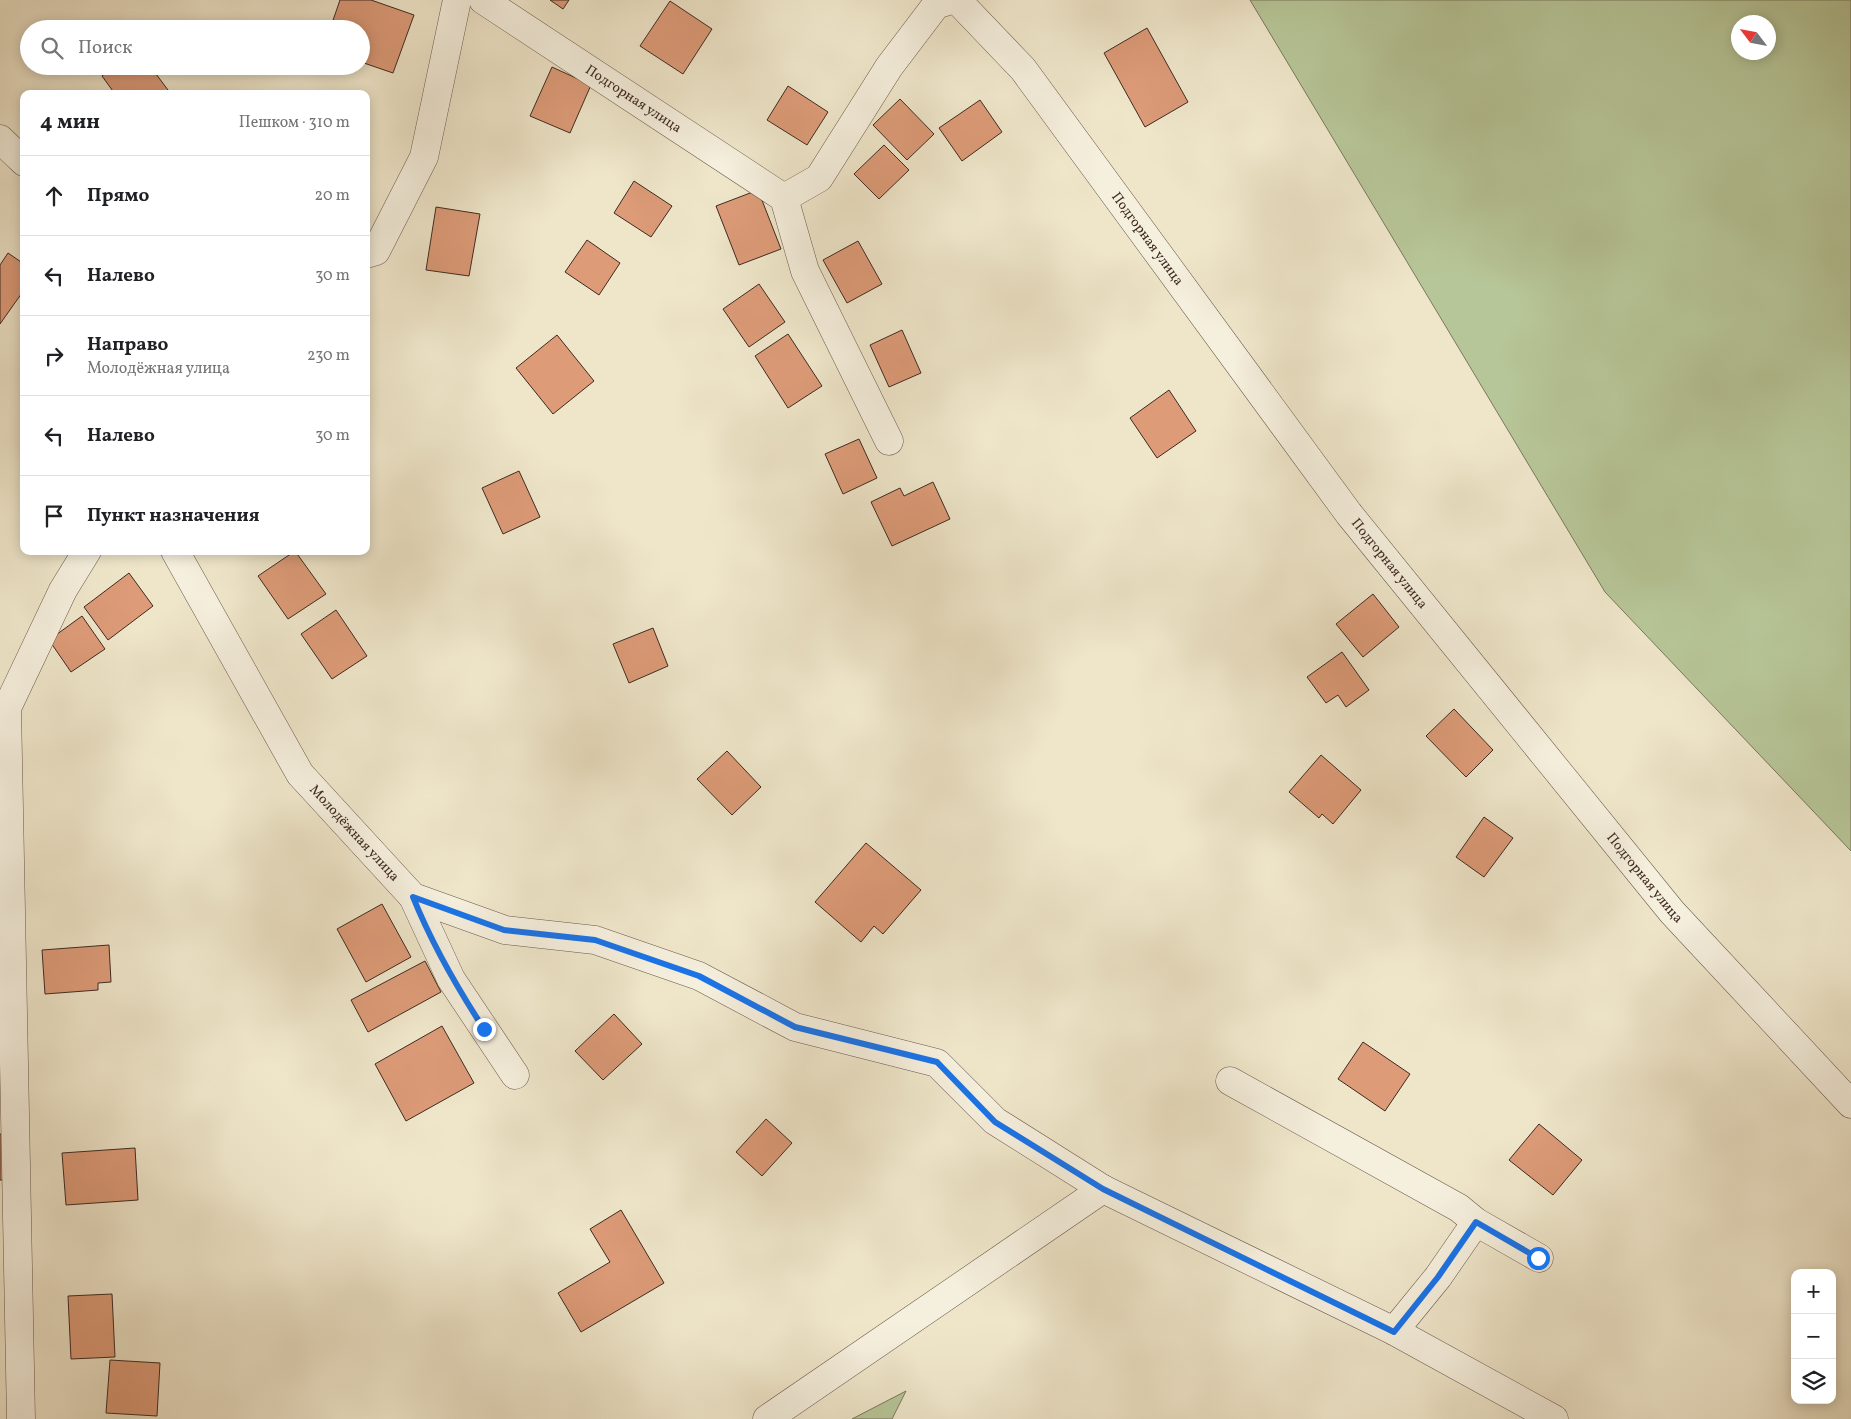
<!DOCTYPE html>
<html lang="ru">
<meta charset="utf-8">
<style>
body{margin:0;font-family:Vollkorn,serif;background:#f6f6f6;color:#202124}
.controls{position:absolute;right:15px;bottom:15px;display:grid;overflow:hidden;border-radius:10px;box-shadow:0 2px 12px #0003}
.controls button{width:45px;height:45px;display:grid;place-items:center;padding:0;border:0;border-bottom:1px solid #e0e0e0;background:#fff;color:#202124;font:25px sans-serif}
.compass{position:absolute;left:1731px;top:15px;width:45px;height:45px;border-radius:50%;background:#fff;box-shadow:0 2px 12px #0003;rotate:302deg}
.stop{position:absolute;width:15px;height:15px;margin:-11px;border:4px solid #1a73e8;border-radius:50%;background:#fff}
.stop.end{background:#1a73e8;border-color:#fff;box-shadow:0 1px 5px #0008}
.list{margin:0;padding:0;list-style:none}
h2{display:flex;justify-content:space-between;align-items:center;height:65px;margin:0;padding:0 20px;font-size:21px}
h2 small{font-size:16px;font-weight:400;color:#757577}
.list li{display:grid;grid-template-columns:32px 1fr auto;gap:15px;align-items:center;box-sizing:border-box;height:80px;padding:0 20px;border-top:1px solid #e0e0e0}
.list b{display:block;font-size:19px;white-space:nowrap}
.list p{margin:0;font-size:16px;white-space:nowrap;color:#757577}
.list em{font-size:16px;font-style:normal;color:#757577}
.icon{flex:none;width:28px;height:28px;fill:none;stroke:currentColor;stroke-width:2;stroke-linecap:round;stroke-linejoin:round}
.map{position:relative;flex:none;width:1851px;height:1419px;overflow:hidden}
.search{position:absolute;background:#fff;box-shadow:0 2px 12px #0003;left:20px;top:20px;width:350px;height:55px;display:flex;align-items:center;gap:12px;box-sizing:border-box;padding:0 18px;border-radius:28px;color:#757577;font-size:19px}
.panel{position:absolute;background:#fff;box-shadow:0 2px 12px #0003;left:20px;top:90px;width:350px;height:465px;border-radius:10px}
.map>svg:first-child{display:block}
</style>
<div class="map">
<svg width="1851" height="1419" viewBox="0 0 1851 1419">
<rect width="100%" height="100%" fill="#efe6ca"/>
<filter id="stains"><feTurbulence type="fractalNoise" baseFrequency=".004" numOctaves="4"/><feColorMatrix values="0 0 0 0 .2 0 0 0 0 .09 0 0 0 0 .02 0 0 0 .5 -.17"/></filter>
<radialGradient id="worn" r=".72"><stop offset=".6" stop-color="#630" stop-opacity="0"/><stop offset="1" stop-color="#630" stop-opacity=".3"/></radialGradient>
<g fill="#b7c698" stroke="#7a785d" fill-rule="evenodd">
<path d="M 1250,0 L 1851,0 L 1851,851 L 1605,592 ZM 1738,22 L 1768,22 L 1768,52 L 1738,52 Z"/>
<polygon points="906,1391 892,1419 852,1419"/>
</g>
<g fill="#dd9b78" stroke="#3d2a22">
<polygon points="340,0 371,0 414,15 393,73 361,62 361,29 330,29"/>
<polygon points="550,0 569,0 563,9"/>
<polygon points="670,1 712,29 683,74 640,46"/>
<polygon points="1147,28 1188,102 1145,127 1104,53"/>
<polygon points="114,66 150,66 171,94 115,94 102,76"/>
<polygon points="552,67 591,85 570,133 530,116"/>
<polygon points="788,86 828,112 807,145 767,120"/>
<polygon points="900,99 934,134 907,160 873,125"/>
<polygon points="980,100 1002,132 962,161 939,128"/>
<polygon points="884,145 909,170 879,199 854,174"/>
<polygon points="634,181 672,206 651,237 614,213"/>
<polygon points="758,190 781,249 739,265 716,206"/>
<polygon points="436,207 480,214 469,276 426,270"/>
<polygon points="587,240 620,263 599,295 565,272"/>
<polygon points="858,241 882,284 847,303 823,260"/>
<polygon points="8,253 24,264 24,290 0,324 0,265"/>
<polygon points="759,284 785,322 749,347 723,309"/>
<polygon points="902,330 921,373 889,387 870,345"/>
<polygon points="788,334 822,386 788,408 755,356"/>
<polygon points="557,335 594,381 553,414 516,368"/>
<polygon points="1169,390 1196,431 1157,458 1130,418"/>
<polygon points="859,439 877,478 843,494 825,454"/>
<polygon points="519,471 540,517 503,534 482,488"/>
<polygon points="933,482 950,519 892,546 871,502 900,488 904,496"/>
<polygon points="295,551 326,594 288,619 258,576"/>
<polygon points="129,573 153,606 108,640 84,607"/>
<polygon points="1373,594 1399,627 1363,657 1336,624"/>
<polygon points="336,610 367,656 332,679 301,634"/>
<polygon points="82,616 105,649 71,672 49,640"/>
<polygon points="653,628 668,666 629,683 613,644"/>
<polygon points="1342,652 1369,690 1346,707 1338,695 1326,703 1307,677"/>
<polygon points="1454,709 1493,750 1466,777 1426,736"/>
<polygon points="727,751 761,787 732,815 697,779"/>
<polygon points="1321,755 1361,790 1333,824 1322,814 1319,818 1289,792"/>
<polygon points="1484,817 1513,838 1484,877 1456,857"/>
<polygon points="866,843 921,890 883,934 874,926 861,942 815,902"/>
<polygon points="382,904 411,957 366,982 337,929"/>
<polygon points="109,945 111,982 98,983 98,990 45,994 42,950"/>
<polygon points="425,961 441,992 368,1032 351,1000"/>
<polygon points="614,1014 642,1044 603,1080 575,1051"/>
<polygon points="442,1026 474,1083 406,1121 375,1064"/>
<polygon points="1363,1042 1410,1074 1385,1111 1338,1079"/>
<polygon points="766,1119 792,1143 762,1176 736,1152"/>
<polygon points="1539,1124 1582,1160 1553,1195 1509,1160"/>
<polygon points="0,1134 6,1134 9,1180 0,1180"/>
<polygon points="135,1148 138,1200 66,1205 62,1153"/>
<polygon points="621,1210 664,1283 581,1332 558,1293 610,1262 590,1229"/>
<polygon points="112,1294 115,1357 71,1359 68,1296"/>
<polygon points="110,1360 160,1363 157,1416 106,1413"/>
</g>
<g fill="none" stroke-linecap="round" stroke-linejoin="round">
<g stroke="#6a594c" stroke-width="29">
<g id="minor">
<path id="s1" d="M 483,0 L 784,198 L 805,271 L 889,441"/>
<path id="s2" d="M 957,0 L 1023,69 L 1349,514 L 1672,912 L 1851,1104"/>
<polyline points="0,139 24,162"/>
<polyline points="784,198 819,178 889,67 936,5 951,0"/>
<polyline points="366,254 376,251 424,157 457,0"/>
<path id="s3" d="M 175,551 L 300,774 L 413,897 L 505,930 L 595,940 L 699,976 L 795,1027 L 937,1063 L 995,1121 L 1103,1189 L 1394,1331 L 1554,1419"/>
<polyline points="413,897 451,979 515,1075"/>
<polyline points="1230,1081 1459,1208 1476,1222"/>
<polyline points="1394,1331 1438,1277 1476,1222 1539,1258"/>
<polyline points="21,1419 7,708 63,590 87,551"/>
<polyline points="767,1419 1103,1189"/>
</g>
</g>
<use href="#minor" stroke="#f5efdd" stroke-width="28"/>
</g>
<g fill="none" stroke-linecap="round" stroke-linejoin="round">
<path stroke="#1a73e8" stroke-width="6" d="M 484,1029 C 456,986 432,944 413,897 L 504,930 L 595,940 L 699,976 L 795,1027 L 937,1062 L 995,1122 L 1103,1189 L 1394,1332 L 1438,1277 L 1476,1222 L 1538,1258"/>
</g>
<g text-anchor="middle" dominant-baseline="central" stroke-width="4" stroke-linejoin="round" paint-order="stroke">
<g font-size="14" fill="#3d2a22" stroke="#f5efdd">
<text stroke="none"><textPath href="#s1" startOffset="180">Подгорная улица</textPath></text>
<text stroke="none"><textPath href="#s2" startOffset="306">Подгорная улица</textPath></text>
<text stroke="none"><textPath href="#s2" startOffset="711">Подгорная улица</textPath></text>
<text stroke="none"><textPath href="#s3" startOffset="336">Молодёжная улица</textPath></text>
<text stroke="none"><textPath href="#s2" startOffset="1116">Подгорная улица</textPath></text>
</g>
</g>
<rect width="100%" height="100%" filter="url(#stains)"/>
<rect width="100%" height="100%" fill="url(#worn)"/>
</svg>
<div class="controls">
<button>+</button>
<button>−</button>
<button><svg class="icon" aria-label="layers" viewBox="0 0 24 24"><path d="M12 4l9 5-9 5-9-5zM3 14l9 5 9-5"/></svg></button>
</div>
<svg class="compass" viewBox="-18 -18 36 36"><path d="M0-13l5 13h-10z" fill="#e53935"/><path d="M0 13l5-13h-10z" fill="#757577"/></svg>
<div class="stop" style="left:1538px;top:1258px"></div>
<div class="stop end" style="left:484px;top:1029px"></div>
<div class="search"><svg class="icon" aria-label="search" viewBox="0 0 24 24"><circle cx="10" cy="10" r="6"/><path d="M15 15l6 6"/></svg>Поиск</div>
<section class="panel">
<h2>4 мин<small>Пешком · 310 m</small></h2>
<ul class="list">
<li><svg class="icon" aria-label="ahead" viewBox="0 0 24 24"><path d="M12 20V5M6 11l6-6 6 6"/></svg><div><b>Прямо</b></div><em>20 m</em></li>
<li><svg class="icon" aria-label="left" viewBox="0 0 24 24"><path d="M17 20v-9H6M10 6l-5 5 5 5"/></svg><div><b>Налево</b></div><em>30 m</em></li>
<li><svg class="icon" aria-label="right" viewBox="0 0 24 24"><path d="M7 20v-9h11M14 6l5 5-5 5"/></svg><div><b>Направо</b><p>Молодёжная улица</p></div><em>230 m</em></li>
<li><svg class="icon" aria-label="left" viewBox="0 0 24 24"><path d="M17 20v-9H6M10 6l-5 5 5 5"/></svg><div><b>Налево</b></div><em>30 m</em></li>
<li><svg class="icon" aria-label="arrive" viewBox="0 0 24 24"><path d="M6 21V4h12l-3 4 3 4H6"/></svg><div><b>Пункт назначения</b></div></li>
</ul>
</section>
</div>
